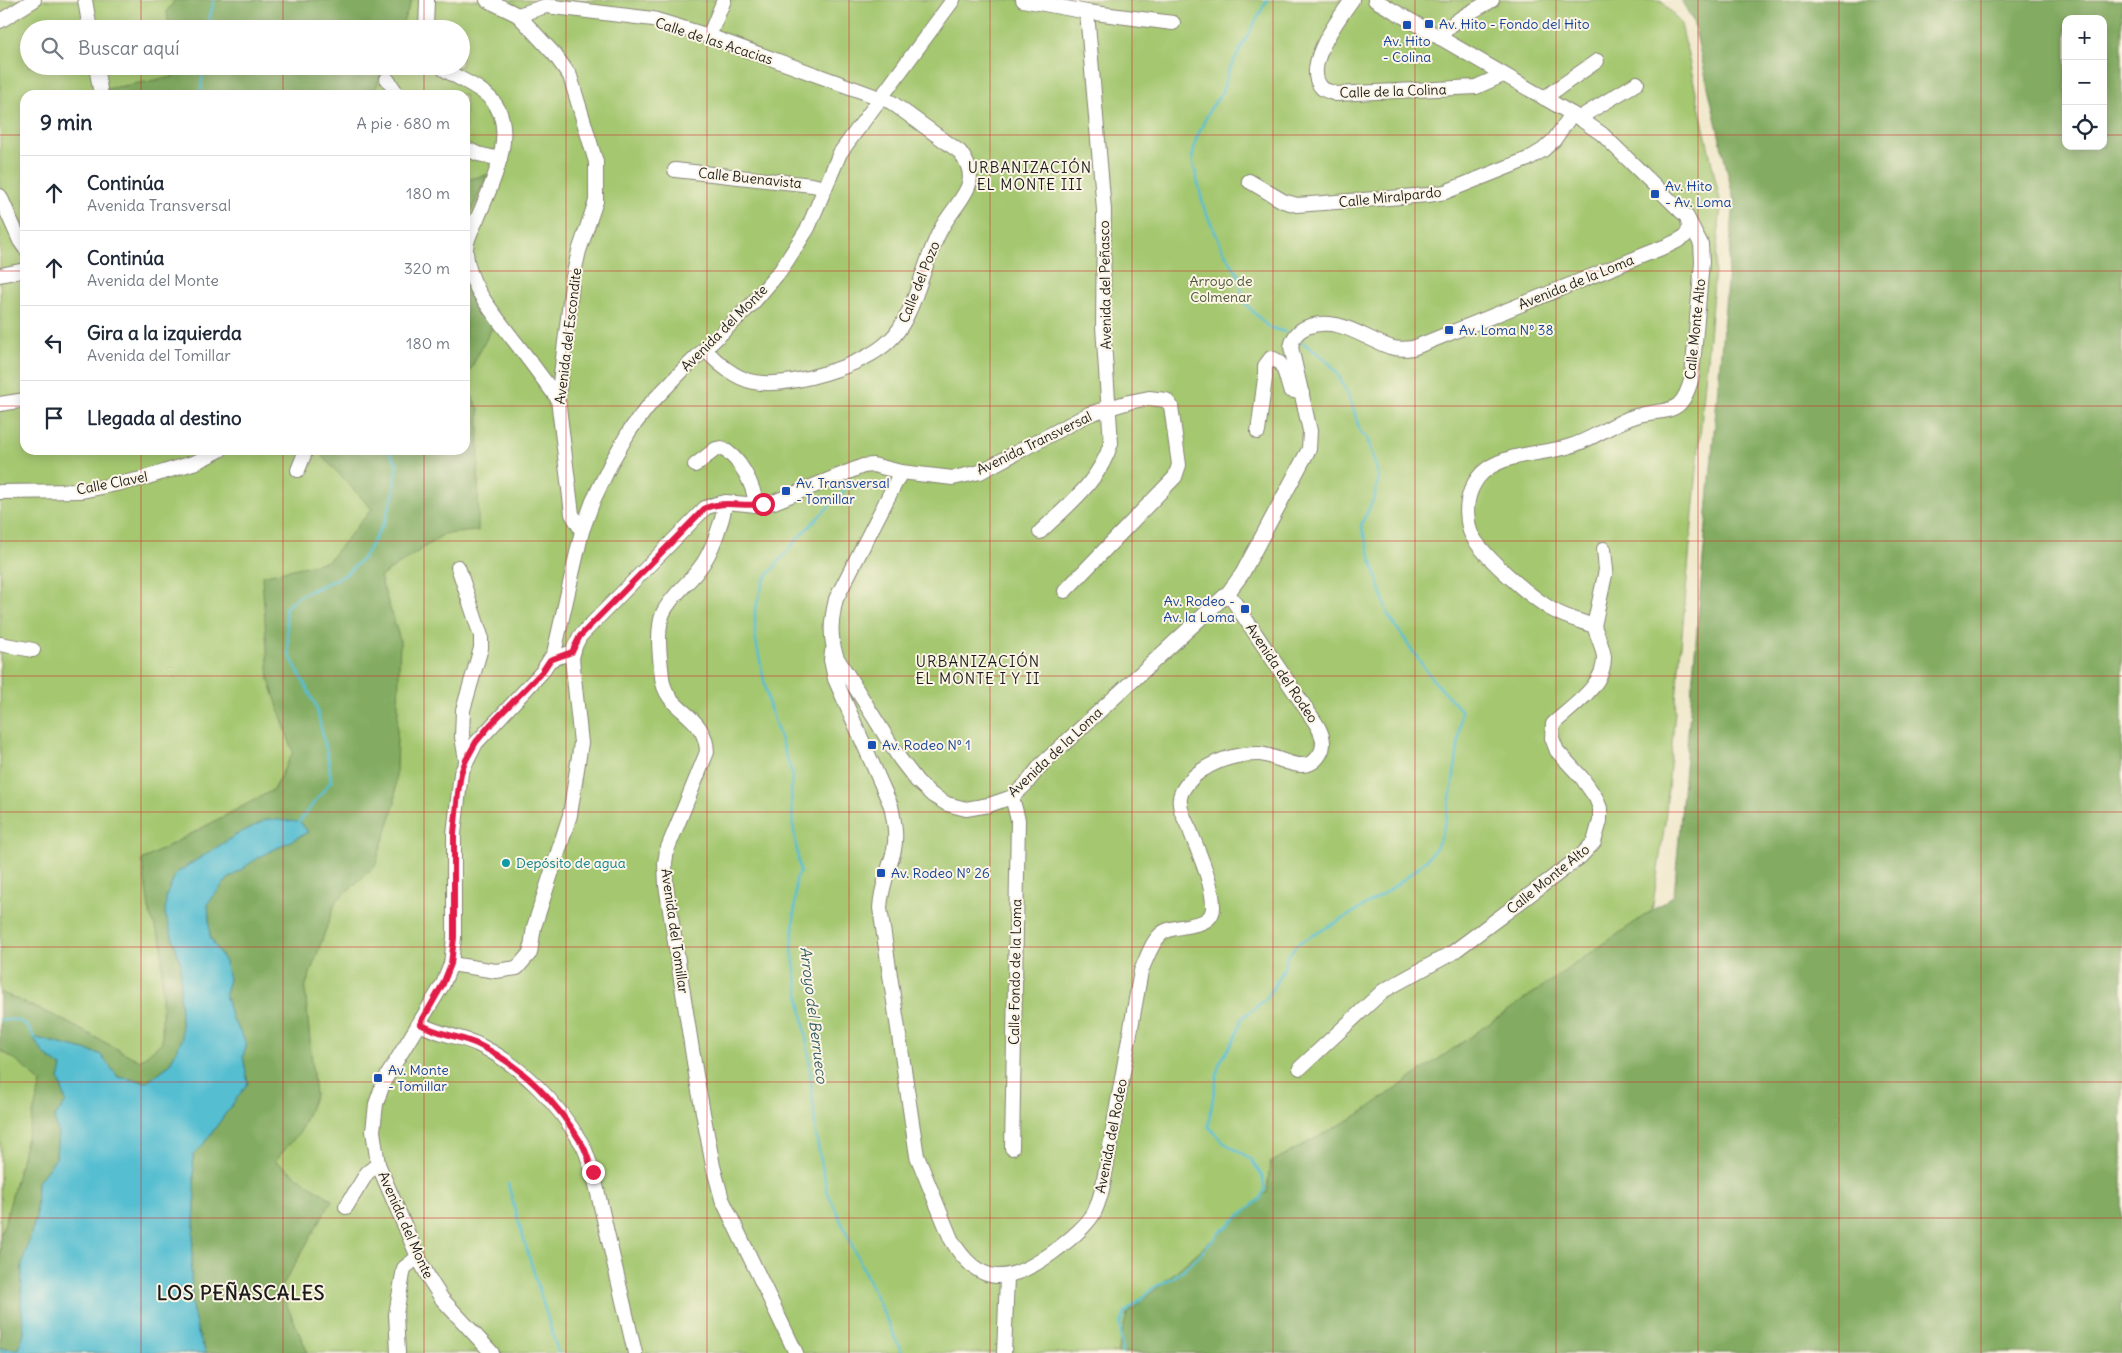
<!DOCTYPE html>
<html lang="es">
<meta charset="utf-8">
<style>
body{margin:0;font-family:Delius,sans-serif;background:#f2f2f3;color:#1f2937}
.controls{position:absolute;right:15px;top:15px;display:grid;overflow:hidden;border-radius:10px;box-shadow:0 2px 12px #0003}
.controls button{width:45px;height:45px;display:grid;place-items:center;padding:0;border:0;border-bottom:1px solid #e0e1e3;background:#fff;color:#1f2937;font:25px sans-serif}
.stop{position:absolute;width:15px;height:15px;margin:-11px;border:4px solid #e11d48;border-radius:50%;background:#fff}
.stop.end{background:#e11d48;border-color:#fff;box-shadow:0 1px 5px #0008}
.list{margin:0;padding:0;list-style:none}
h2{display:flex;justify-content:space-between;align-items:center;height:65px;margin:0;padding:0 20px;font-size:21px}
h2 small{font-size:16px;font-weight:400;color:#747a83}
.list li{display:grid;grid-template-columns:32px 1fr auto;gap:15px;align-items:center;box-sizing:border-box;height:75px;padding:0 20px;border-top:1px solid #e0e1e3}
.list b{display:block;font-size:19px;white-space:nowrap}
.list p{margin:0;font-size:16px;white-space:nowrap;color:#747a83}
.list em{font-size:16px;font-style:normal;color:#747a83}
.icon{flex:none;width:28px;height:28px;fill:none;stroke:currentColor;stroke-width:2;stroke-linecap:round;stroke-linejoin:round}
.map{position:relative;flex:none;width:2122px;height:1353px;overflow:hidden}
.search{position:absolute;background:#fff;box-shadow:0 2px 12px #0003;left:20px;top:20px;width:450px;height:55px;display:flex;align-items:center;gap:12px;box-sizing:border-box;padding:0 18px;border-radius:28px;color:#747a83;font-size:19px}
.panel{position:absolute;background:#fff;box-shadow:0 2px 12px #0003;left:20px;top:90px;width:450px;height:365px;border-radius:15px}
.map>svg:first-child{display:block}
</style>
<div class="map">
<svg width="2122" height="1353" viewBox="0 0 2122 1353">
<rect width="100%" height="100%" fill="#fcf5e5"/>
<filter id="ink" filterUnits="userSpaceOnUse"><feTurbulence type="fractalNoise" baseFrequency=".02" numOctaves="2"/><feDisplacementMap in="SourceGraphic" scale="10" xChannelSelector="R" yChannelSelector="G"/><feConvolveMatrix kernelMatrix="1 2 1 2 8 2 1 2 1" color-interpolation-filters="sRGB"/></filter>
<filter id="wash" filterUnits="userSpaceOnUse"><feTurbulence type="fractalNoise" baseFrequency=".0096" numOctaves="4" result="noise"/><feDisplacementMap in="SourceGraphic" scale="20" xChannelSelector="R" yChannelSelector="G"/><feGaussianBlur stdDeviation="1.12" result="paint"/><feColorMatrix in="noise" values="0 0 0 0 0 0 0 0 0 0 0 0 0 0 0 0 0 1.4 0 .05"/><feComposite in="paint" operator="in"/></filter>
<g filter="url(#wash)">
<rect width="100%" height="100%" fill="#f0e8cb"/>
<path fill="#a4c770" stroke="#607246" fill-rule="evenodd" d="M 0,0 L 1661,0 L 1681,24 L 1721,205 L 1665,822 L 1652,911 L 1636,989 L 1387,1353 L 0,1353 ZM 29,29 L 461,29 L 461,66 L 29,66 ZM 25,95 L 465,95 L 465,450 L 25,450 Z"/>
<g fill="#83ac62" stroke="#50643f" fill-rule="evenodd">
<polygon points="175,0 412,0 400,29 169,29 167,11"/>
<path d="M 1681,0 L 2122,0 L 2122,1353 L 1117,1353 L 1127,1314 L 1267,1192 L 1270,1163 L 1358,1115 L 1674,895 L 1734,201 L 1693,21 ZM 2066,19 L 2103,19 L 2103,146 L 2066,146 Z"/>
<polygon points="172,66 385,66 373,95 73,95 173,77"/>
<polygon points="487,175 465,226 465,180"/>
<polygon points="465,276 493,326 465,380"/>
<polygon points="465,384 479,409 478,531 444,534 380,577 400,640 395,803 375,866 336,901 305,988 315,1095 300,1132 275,1161 332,1200 280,1290 308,1353 206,1353 198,1333 192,1307 191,1273 195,1207 193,1155 202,1146 248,1083 243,1056 247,1044 232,1018 225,994 229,979 225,962 210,937 208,903 227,880 256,859 308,832 300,822 236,835 176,873 165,914 181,964 180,997 182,1039 169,1065 147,1082 118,1077 100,1054 33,1037 44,1054 62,1067 59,1079 66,1102 54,1118 58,1132 56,1158 37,1183 36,1217 22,1265 21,1304 24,1332 19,1349 0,1348 0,1234 5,1223 41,1083 17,1061 0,1050 0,992 55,1016 140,1061 162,1042 162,943 150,915 142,860 273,790 293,752 269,680 262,576 328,561 372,509 322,456 324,450 465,450"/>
</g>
<polygon fill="#54bed1" stroke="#386d76" points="268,819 300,822 308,832 256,859 227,880 208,903 210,937 225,962 229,979 225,994 232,1018 247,1044 243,1056 248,1083 202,1146 193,1155 195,1207 191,1273 192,1307 198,1333 206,1353 0,1353 0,1348 19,1349 24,1332 21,1304 22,1265 36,1217 37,1183 56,1158 58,1132 54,1118 66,1102 59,1079 62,1067 44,1054 33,1037 100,1054 118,1077 147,1082 169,1065 182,1039 180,997 181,964 165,914 166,896 176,873 236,835"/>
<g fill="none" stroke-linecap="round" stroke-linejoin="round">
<g stroke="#54bed1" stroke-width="2.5">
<polyline points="1267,0 1228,72 1222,92 1209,111 1196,139 1192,159 1204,208 1224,252 1238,274 1245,303 1268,327 1285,332"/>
<polyline points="207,29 214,0"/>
<polyline points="201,95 203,66"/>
<polyline points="845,490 797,539 764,580 755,610 755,636 769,705 792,774 791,794 793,825 800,872 796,879 795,900 792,951 809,1056 816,1136 827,1191 902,1353"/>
<polyline points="299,822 331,781 329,762 316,706 289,654 285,608 299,596 345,575 364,557 385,521 394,493 397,463 388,450"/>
<polyline points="0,1020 17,1020 27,1026 35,1038"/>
<path d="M 508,1184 C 523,1241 542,1297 558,1353"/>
<path d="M 1122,1353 L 1120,1324 L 1125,1313 L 1153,1288 L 1174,1277 L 1195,1260 L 1221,1231 L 1260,1199 L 1265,1189 L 1262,1176 L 1251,1159 L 1223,1142 L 1208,1126 L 1219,1064 L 1236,1036 L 1241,1019 L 1267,998 L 1283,971 L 1287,957 L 1297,944 C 1337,922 1408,886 1435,849 C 1449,829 1460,737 1461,710 L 1432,679 L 1388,615 L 1361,525 L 1374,498 L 1379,478 L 1367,437 L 1360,432 C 1355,411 1343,376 1327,361 C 1320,354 1310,348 1302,342"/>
</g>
</g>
</g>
<g filter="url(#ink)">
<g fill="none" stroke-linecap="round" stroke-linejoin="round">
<g stroke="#868274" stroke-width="16">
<g id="minor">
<polyline points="85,0 90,29"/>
<path d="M 487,0 L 518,15 L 546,6 L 653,19 L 709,36 L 891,102 L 960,152 C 967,161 972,172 969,184 C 965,198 948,215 941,229 C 923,261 915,318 889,341 C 863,366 790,388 754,382 C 736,379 717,363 705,349"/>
<polyline points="1023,0 1087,12 1173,23"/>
<path d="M 1352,0 C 1340,17 1301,67 1322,88 C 1325,91 1332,92 1336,94 L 1476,87 L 1503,75"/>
<polyline points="518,15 555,55 570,76 596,162 596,201 579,251 573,277 558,399 572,514 582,531"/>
<polyline points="0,21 34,0"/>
<polyline points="426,29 427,0"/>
<polyline points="709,36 724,0"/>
<path d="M 1440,38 C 1451,20 1474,11 1492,0"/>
<polyline points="96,66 101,95"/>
<path d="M 440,66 C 456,79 477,84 491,99 C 520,129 491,186 478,217 C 473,227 465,240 466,252 C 468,286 493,312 512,338 C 528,358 543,379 558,399"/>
<polyline points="387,79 398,95"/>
<polyline points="1544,98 1597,61"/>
<polyline points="1579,118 1637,83"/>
<polyline points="465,148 478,154 500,159"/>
<polyline points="675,170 812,185 825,188"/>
<polyline points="1249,181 1283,201 1297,205 1428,195 1445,192 1528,159 1543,150 1554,140 1572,114"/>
<polyline points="0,196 20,241 25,248"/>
<polyline points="0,275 25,270"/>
<polyline points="0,404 25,400"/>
<path d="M 1258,432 L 1265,378 L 1265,366 L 1271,358 C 1285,361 1286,378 1290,390 L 1302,393"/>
<path d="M 695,465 L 716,449 L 721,448 C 740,457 754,485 756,505"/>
<polyline points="298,470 306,450"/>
<path d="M 901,472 L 836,599 C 831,620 829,637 837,658 L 900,759 L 917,781 L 932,795 L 947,804 L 966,809 L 989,805 L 1012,797 L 1026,784 L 1041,765 L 1228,593 L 1242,574 L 1309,449 L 1310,431 L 1291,347 C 1293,337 1297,331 1307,327 C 1337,315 1363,338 1390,347 C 1398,350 1406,349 1413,348 L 1669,245 C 1684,238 1693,235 1687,217 L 1602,134 L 1579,118 L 1375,0"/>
<polyline points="0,492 82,491 141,479 196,462 220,450"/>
<path d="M 726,502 C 722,522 712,553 699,569 C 688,584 671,596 663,613 C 656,631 660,658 662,677 C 665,712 706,713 707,752 L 667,850 L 665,863 L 666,885 L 696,1075 L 713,1166 L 722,1199 L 796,1353"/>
<path d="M 1040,532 C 1067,506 1100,481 1111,443 L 1103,327 L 1104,210 L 1087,12"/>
<polyline points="458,567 481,636 481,648 463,710 462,737 466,760"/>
<polyline points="1594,626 1606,570 1604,549"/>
<polyline points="0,644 33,650"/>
<path d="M 832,652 L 831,660 L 835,679 L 891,806 C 894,820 897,835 894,850 C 889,870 881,887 880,908 L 917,1156 L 951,1239 C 980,1289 1010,1283 1052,1253 C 1067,1242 1084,1229 1094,1213 C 1099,1202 1102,1191 1104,1180 L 1141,971 C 1147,958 1151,943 1161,934 C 1175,922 1214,931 1213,906 C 1213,883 1198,852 1190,830 C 1186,821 1178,809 1180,798 C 1181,788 1195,774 1204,769 C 1220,759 1239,754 1258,754 C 1278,754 1305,779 1320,754 C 1326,744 1322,734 1317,725 L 1228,593"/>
<polyline points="550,660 572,652 580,636 705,508 716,504 726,502 756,505 774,502 863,466 873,465 901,472 953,478 980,472 1089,414 1129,402 1149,398 1166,400 1171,406 1179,465 1175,477 1065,591"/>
<polyline points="1012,797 1018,820 1012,1148"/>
<polyline points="451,964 496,971 517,968 530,953 534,927 570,815 581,743 572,658 575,646"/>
<path d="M 420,1024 C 437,1034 459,1036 477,1044 C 521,1065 557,1102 582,1144 C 587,1152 589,1163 593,1172 L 635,1353"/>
<path d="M 1300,1068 L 1383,991 L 1452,953 L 1580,857 L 1594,842 L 1600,821 L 1600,808 L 1596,798 L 1582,778 L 1557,751 L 1552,738 L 1553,724 C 1572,706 1605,686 1604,657 C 1603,647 1597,635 1594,626 C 1580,621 1564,617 1551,609 C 1531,597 1478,553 1470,531 C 1466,517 1466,503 1471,490 C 1474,483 1480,474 1487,469 C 1509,453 1542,454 1567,447 C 1591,441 1612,423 1636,416 C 1669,407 1681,418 1692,377 L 1702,262 L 1701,244 L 1688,219"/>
<polyline points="346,1207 367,1173 378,1164"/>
<polyline points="398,1353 396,1314 404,1268 418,1257"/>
<polyline points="492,1353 442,1299 430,1280 418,1257 378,1164 373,1131 376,1104 384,1081 443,984 451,964 454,938 454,834 461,773 476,743 542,672 554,653 582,531 593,501 612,461 630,430 650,404 682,371 751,305 781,270 808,228 840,153 953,0"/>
<polyline points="1004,1353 1007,1277"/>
</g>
</g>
<use href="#minor" stroke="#fff" stroke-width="14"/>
</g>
</g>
<g fill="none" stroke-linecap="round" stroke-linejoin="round" filter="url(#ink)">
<path stroke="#e11d48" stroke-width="6" d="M 593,1172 C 589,1163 587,1152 582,1144 C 557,1102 521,1065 477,1044 C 459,1036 437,1034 420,1024 L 443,984 L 451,964 L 454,938 L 454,834 L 458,793 L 461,773 L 466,760 L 476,742 L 491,724 L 542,672 L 550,660 L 572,652 L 580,636 L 705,508 C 725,500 742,507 763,504"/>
</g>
<path fill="none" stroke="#d62828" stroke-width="1" stroke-opacity="0.55" d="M 141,0 L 141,29M 283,0 L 283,29M 424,0 L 424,29M 566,0 L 566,1353M 707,0 L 707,1353M 849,0 L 849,1353M 990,0 L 990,1353M 1132,0 L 1132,1353M 1273,0 L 1273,1353M 1415,0 L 1415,1353M 1556,0 L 1556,1353M 1698,0 L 1698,1353M 1839,0 L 1839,1353M 1981,0 L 1981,1353M 141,66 L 141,95M 283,66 L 283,95M 424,66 L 424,95M 0,135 L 25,135M 465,135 L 2066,135M 2103,135 L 2122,135M 0,271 L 25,271M 465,271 L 2122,271M 0,406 L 25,406M 465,406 L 2122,406M 141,450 L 141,1353M 283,450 L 283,1353M 424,450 L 424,1353M 0,541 L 2122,541M 0,676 L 2122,676M 0,812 L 2122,812M 0,947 L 2122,947M 0,1082 L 2122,1082M 0,1218 L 2122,1218"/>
<g fill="#1a4fb4" stroke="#fcf5e5" stroke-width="2">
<rect x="1424" y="19" width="10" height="10" rx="2.5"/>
<rect x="1402" y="20" width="10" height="10" rx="2.5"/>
<rect x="1650" y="189" width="10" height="10" rx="2.5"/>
<rect x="1444" y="325" width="10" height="10" rx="2.5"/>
<rect x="781" y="486" width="10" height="10" rx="2.5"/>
<rect x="1240" y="604" width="10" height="10" rx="2.5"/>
<rect x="867" y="740" width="10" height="10" rx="2.5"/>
<rect x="876" y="868" width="10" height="10" rx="2.5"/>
<rect x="373" y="1073" width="10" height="10" rx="2.5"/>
</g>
<circle fill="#0f9aa8" stroke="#fcf5e5" stroke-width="2" cx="506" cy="863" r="5"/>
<g text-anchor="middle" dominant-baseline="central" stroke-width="4" stroke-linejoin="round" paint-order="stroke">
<g font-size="14" fill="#164399" stroke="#fcf5e5" text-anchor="start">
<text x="1439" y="24">Av. Hito - Fondo del Hito</text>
<text x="1407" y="41" text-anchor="middle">Av. Hito<tspan x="1407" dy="16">- Colina</tspan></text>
<text x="1665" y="186">Av. Hito<tspan x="1665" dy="16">- Av. Loma</tspan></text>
<text x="1459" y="330">Av. Loma Nº 38</text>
<text x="796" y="483">Av. Transversal<tspan x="796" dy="16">- Tomillar</tspan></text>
<text x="1235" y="601" text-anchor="end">Av. Rodeo -<tspan x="1235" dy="16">Av. la Loma</tspan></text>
<text x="882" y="745">Av. Rodeo Nº 1</text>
<text x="891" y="873">Av. Rodeo Nº 26</text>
<text x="388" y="1070">Av. Monte<tspan x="388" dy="16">- Tomillar</tspan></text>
</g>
<g font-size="14" fill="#1c1c1c" stroke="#fcf5e5">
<text transform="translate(714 41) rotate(18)">Calle de las Acacias</text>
<text transform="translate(1393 91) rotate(-2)">Calle de la Colina</text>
<text transform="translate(750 178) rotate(6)">Calle Buenavista</text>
<text transform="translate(1390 197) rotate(-6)">Calle Miralpardo</text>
<text transform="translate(919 282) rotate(-68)">Calle del Pozo</text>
<text transform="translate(1576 282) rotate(-22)">Avenida de la Loma</text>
<text transform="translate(1105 285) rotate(-91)">Avenida del Peñasco</text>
<text transform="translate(724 328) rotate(-45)">Avenida del Monte</text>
<text transform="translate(1695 329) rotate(-84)">Calle Monte Alto</text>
<text transform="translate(568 336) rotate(-83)">Avenida del Escondite</text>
<text transform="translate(1034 443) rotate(-26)">Avenida Transversal</text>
<text transform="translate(112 483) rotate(-11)">Calle Clavel</text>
<text transform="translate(1282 673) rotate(56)">Avenida del Rodeo</text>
<text transform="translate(1055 752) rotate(-43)">Avenida de la Loma</text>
<text transform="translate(1548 879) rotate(-39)">Calle Monte Alto</text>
<text transform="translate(675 931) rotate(82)">Avenida del Tomillar</text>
<text transform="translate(1015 972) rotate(-89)">Calle Fondo de la Loma</text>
<text transform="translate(1111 1136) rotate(-79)">Avenida del Rodeo</text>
<text transform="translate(406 1225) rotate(66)">Avenida del Monte</text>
</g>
<g font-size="14" fill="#4c5839" stroke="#fcf5e5">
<text x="1221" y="281">Arroyo de<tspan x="1221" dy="16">Colmenar</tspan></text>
</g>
<g font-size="14" fill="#0d838f" stroke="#fcf5e5" text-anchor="start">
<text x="516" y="863">Depósito de agua</text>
</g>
<g font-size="15" letter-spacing="1" fill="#1c1c1c" stroke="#fcf5e5">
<text x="1030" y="167">URBANIZACIÓN<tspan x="1030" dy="17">EL MONTE III</tspan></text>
<text x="978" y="661">URBANIZACIÓN<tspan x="978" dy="17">EL MONTE I Y II</tspan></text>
</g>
<g font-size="15" font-style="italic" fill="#325d64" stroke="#fcf5e5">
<text transform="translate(814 1015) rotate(83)">Arroyo del Berrueco</text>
</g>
<g font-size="19" font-weight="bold" letter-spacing="1" fill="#1c1c1c" stroke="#fcf5e5">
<text x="241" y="1293">LOS PEÑASCALES</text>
</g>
</g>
</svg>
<div class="controls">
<button>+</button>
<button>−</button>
<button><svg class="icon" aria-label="locate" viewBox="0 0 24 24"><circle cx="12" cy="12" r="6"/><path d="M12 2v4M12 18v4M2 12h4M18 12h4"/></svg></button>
</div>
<div class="stop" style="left:763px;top:504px"></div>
<div class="stop end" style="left:593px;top:1172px"></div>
<div class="search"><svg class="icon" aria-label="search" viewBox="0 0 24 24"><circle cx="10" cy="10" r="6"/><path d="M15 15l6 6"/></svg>Buscar aquí</div>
<section class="panel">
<h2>9 min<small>A pie · 680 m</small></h2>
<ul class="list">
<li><svg class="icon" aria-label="ahead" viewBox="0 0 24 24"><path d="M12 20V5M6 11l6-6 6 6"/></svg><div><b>Continúa</b><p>Avenida Transversal</p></div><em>180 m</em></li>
<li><svg class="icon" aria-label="ahead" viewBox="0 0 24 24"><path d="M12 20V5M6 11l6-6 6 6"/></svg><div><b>Continúa</b><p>Avenida del Monte</p></div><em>320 m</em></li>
<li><svg class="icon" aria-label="left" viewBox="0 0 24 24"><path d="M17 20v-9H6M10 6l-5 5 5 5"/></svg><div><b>Gira a la izquierda</b><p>Avenida del Tomillar</p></div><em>180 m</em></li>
<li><svg class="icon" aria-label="arrive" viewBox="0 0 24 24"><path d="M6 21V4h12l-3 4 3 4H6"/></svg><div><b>Llegada al destino</b></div></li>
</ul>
</section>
</div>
